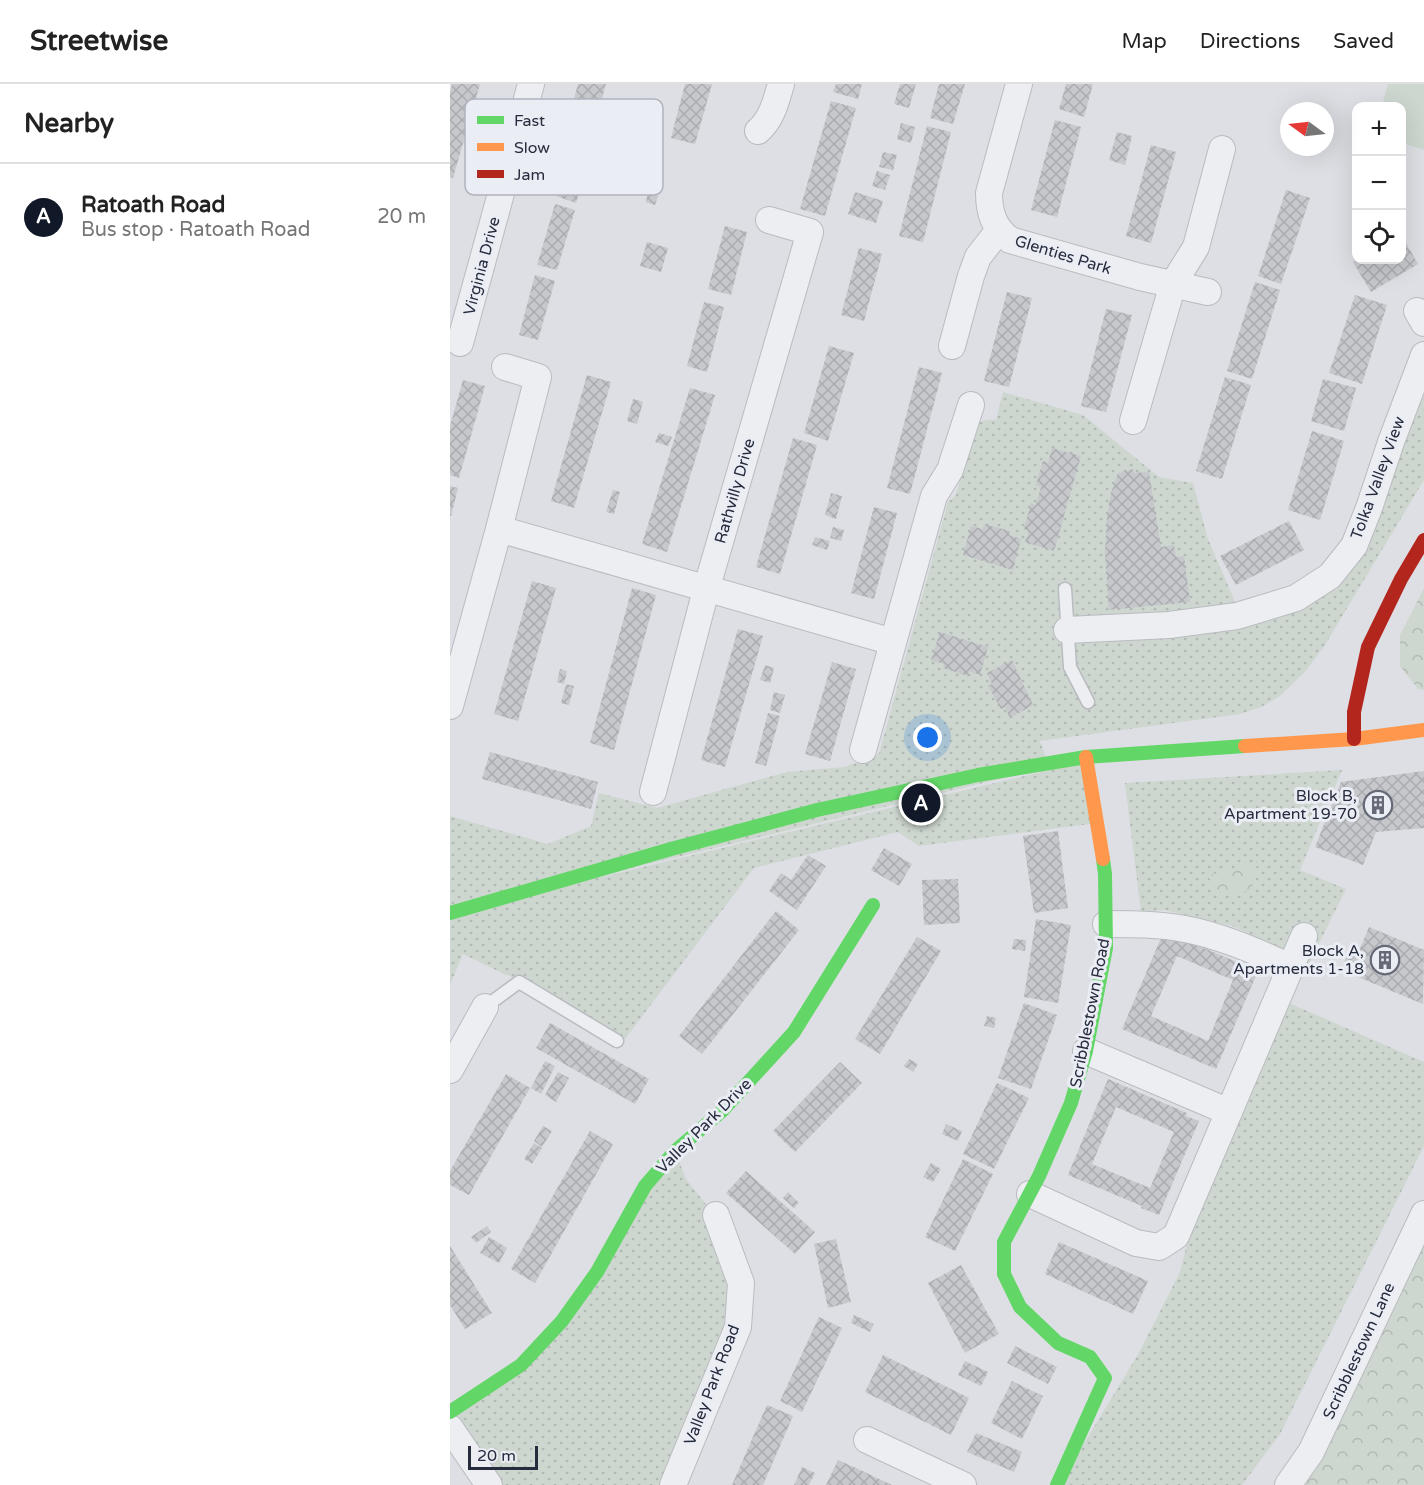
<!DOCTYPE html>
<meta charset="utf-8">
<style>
body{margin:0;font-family:"Varela Round",sans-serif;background:#f2f2f2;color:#222}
.controls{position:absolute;right:18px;top:18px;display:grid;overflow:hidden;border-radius:12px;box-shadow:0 6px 24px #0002}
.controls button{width:54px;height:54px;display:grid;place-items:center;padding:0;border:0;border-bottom:2px solid #e0e0e0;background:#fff;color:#222;font:30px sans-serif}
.compass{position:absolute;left:830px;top:18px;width:54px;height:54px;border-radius:50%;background:#fff;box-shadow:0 6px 24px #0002;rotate:285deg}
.scale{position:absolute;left:18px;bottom:15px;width:70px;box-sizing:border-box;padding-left:6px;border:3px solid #262b3d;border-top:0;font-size:16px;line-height:21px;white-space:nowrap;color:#262b3d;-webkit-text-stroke:4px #ebedf4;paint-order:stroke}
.you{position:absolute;left:478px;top:654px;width:21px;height:21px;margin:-15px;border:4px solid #fff;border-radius:50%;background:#1a73e8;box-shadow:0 0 0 9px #1a73e833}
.badge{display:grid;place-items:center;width:39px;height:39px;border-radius:50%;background:#111827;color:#fff;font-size:20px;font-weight:700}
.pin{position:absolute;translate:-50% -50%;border:3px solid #fff;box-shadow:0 2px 6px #0006}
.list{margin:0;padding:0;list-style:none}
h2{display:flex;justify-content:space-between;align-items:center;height:78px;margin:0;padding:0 24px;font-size:26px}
h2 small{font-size:20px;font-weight:400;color:#767676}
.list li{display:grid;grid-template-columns:39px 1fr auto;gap:18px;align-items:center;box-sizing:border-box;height:108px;padding:0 24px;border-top:2px solid #e0e0e0}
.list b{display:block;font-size:22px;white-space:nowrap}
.list p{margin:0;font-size:20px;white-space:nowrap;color:#767676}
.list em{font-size:20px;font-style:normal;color:#767676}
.icon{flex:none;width:33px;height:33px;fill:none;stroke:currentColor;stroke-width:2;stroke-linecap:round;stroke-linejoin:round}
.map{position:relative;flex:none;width:974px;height:1401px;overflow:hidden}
header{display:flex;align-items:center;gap:36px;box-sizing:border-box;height:84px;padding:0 30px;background:#fff;border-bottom:2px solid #e0e0e0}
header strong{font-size:28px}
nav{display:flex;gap:33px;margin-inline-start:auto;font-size:21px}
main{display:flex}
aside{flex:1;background:#fff}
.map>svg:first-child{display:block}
</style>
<header>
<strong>Streetwise</strong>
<nav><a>Map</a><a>Directions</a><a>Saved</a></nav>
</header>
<main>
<aside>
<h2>Nearby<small></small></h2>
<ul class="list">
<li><span class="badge">A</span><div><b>Ratoath Road</b><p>Bus stop · Ratoath Road</p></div><em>20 m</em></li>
</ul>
</aside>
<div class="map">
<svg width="974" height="1401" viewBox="0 0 974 1401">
<defs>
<pattern id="grass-dots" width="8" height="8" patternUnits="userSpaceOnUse" patternTransform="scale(1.5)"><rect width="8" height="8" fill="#cdd7cf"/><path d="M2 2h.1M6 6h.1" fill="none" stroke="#b0b9b3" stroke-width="1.8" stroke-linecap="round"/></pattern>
<pattern id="forest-crowns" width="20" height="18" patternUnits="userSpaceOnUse" patternTransform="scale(1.5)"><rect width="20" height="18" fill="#cdd7cf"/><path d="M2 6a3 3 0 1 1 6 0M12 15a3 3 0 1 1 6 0" fill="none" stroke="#b0b9b3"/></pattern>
<pattern id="building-cross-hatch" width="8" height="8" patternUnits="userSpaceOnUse" patternTransform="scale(1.5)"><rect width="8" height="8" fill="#c6c8cc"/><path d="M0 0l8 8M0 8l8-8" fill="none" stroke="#aaacb0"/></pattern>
</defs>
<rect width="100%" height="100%" fill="#dedfe4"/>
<g fill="url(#grass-dots)">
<path d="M 974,289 L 974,396 L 875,561 L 855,588 L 830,612 L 811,623 L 790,630 L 590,657 L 599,683 L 0,828 L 0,732 L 98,760 L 141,742 L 149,709 L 207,724 L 337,688 L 394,683 L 429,670 L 498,418 L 506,411 L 523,346 C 529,337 536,334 546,336 L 553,308 L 633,331 L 709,393 L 743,399 L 758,455 L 791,532 L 880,493 Z"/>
<polygon points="637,677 647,739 469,762 448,748 304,784 172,959 58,891 56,891 13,870 0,901 0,829"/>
<polygon points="892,686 850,786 896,805 855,888 846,870 782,842 715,826 691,828 675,699"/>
<polygon points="832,916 974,978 974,1062 830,1350 792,1401 609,1401 690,1267 730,1188 741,1144"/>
<polygon points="225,1067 236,1095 265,1132 291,1199 217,1401 25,1401 0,1328 72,1281"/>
</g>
<g fill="url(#forest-crowns)">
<polygon points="974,504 974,606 968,605 950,582 950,551"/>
<path d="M 807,777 C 806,783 807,790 805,796 C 798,812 778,817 766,804 C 763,801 760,796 758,792 Z"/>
<polygon points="974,1148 974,1401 852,1401"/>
</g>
<polygon fill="#cdd7cf" points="938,0 974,0 974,66 952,59 952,22 932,22"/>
<g fill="url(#building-cross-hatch)" fill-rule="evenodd">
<polygon points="2,0 30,0 3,94 0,93 0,8"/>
<polygon points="128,0 156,0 145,40 119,32"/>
<polygon points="235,0 262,0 245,60 221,54"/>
<polygon points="386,0 412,0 408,15 383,8"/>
<polygon points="450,0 466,0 459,24 444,20"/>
<polygon points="489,0 515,0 503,40 480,34"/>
<polygon points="616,0 643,0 634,33 609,25"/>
<polygon points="381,17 406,24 375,132 350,125"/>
<polygon points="605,36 631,43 607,133 581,126"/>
<polygon points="451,39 465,43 461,59 447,55"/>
<polygon points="477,42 501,48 473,158 449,152"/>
<polygon points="667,48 682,52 675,81 659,76"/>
<polygon points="124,52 144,58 126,119 106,112"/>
<polygon points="701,61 726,68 701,159 676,152"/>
<polygon points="433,68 447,71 443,86 429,83"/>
<polygon points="427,87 440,91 435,106 422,102"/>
<polygon points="836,106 860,114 831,200 808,192"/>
<polygon points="405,108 433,117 426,139 398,130"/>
<polygon points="198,109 208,112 205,121 196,118"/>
<polygon points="105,120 125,126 107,186 87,181"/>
<polygon points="275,142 297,148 281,211 258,205"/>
<polygon points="952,152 968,180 921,208 903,178 907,176 952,176"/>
<polygon points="197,158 218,164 211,188 190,182"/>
<polygon points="409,164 432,170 414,237 391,231"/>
<polygon points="85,191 105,197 88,256 69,251"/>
<polygon points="805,198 830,206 802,295 777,287"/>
<polygon points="557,208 582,214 559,303 534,297"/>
<polygon points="905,211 937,221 912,300 879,289"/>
<polygon points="254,218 274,223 257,288 237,282"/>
<polygon points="656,225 682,231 656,328 631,322"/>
<polygon points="379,262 404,269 378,357 354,349"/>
<polygon points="469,283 492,289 460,410 437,404"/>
<polygon points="137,291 161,298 124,424 101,417"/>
<polygon points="775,293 801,301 772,395 746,387"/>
<polygon points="873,295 906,304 894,347 861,337"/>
<polygon points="13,296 35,302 9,394 0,391 0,342"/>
<polygon points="240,304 265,311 217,468 192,460"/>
<polygon points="183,315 193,318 187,340 177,337"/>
<polygon points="862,347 894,357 870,436 838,426"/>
<polygon points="209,349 222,353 218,362 205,358"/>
<polygon points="343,354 367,361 330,490 306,483"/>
<polygon points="602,364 631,372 604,467 575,458 579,447 574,445 581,419 586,421 591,403 586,401 593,377 598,379"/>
<polygon points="683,385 684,389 699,388 711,463 724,461 726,473 734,472 740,518 659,526 655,469 657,432 661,409 668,389"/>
<polygon points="0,402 8,404 1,432 0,432"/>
<polygon points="163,406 170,408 164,430 156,428"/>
<polygon points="381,409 392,412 386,435 375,431"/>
<polygon points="424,423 447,429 424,515 401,509"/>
<polygon points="839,437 854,466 786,501 770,472"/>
<polygon points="534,440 560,447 559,451 571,455 563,486 513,471 521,442 533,445"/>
<polygon points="383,443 394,446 391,457 380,454"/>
<polygon points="365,453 380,457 377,466 362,461"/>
<polygon points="82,497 106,504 68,637 44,630"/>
<polygon points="182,504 206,511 164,666 140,659"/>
<polygon points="288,545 313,552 275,683 251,676"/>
<polygon points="490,548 538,563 530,591 519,587 518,592 493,584 494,580 481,576"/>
<polygon points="562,576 583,621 560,634 555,623 551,625 538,602 542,600 537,589"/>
<polygon points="382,578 406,585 380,677 355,670"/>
<polygon points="315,581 324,584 320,599 310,596"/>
<polygon points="110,585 117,587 114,600 107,598"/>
<polygon points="116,600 124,602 119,621 111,619"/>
<polygon points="324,608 335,611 330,629 320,626"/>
<polygon points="318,629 330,632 316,682 305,679"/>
<polygon points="40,668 148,698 141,725 32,695"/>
<polygon points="974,687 974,744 926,748 913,781 865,763 891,698"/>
<polygon points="608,747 618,824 584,829 573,752"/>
<polygon points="434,764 462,780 449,802 421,786"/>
<polygon points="358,771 376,782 347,826 319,807 331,789 341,796"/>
<polygon points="508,795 510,839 474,841 472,796"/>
<polygon points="326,827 349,846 252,970 229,952"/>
<polygon points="586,835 621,841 608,919 574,913"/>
<polygon points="919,843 974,866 973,920 891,886 900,863 909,867"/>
<path d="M 714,847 L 808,887 L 766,985 L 672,945 ZM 727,872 L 783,896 L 758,957 L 701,932 Z"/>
<polygon points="467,853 491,867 430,970 405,955"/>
<polygon points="564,855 576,856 575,867 562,865"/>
<polygon points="574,919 607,931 581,1005 548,994"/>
<polygon points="537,932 546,934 544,944 534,942"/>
<polygon points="100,939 199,995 185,1020 86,964"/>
<polygon points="459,975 468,980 463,988 454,982"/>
<polygon points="95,977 105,982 91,1010 81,1004"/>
<polygon points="390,978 412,999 345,1068 323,1047"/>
<polygon points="108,988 119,994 106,1018 95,1011"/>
<polygon points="56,990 80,1004 19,1111 0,1101 0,1087"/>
<path d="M 658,995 L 737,1029 L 736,1032 L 749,1037 L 709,1131 L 691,1124 L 692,1122 L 618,1091 ZM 666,1023 L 724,1048 L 700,1104 L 642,1080 Z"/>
<polygon points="547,999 579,1014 544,1085 513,1070"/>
<polygon points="496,1040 512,1047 508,1057 492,1050"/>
<polygon points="93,1042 102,1047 92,1063 84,1057"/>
<polygon points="140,1047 163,1060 85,1199 61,1185"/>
<polygon points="84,1059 92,1064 82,1080 74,1075"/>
<polygon points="513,1075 543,1090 505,1167 475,1153"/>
<polygon points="481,1079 491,1085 483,1098 473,1093"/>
<polygon points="296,1087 365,1148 345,1170 276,1109"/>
<polygon points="338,1108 349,1119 344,1124 333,1114"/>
<polygon points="37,1142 41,1148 26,1159 21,1153"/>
<polygon points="39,1153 57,1164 49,1179 30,1169"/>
<polygon points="386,1155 401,1218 378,1224 364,1160"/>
<polygon points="609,1158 698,1197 683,1230 595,1190"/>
<polygon points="0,1162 42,1229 15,1245 0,1221"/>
<polygon points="511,1181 549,1250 515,1269 478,1199"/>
<polygon points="404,1231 424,1240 420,1248 401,1239"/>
<polygon points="369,1233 392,1244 352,1328 330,1317"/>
<polygon points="565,1262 607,1283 598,1300 557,1279"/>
<polygon points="433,1271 519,1314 501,1351 415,1308"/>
<polygon points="515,1277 538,1288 531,1302 508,1291"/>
<polygon points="562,1297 593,1312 572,1355 541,1339"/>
<polygon points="317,1321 343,1332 313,1401 282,1401"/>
<polygon points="526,1349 572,1368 564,1388 517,1368"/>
<polygon points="388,1376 406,1384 442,1401 376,1401"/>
<polygon points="352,1383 365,1389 359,1401 344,1401"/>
</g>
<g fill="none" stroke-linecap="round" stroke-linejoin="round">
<g stroke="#babbc0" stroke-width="15">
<g id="lane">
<polyline points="615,505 620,583 638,618"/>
<polyline points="35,923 69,898 167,957"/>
</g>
</g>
<g stroke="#babbc0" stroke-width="28">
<g id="street">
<path d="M 569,0 L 539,109 C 539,129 544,144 560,156 L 690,193 L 758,208"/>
<path d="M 308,47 C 322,35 326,17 331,0"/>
<polyline points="967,227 974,239"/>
<polyline points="10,259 81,0"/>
<polyline points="502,262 521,192 528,173 549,146"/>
<polyline points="683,337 723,200 746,163 772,65"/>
<polyline points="49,445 443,558"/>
<polyline points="617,546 719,541 787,532 846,514 880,492 904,462 919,424 941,358 974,271"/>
<polyline points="0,622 49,445 88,293 55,283"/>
<polyline points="413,666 484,412 500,386 521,321"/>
<polyline points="203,708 256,506 360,148 319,136"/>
<path d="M 656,840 C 682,840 710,840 735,845 C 772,852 807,868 841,883"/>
<polyline points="636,967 779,1028"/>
<polyline points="0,986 35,923"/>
<polyline points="580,1110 686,1159 709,1163 726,1152 854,852"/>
<polyline points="0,1344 39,1401"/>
<polyline points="417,1356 513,1401"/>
<polyline points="223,1401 288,1243 291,1199 266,1131"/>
<polyline points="838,1401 861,1368 974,1130"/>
</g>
</g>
<use href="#lane" stroke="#edeef1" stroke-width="12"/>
<use href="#street" stroke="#edeef1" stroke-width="26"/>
<g stroke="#63d668" stroke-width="14">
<polyline points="0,829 221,765 367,726 528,691 636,673 795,662"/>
<polyline points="0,1328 71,1281 112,1237 147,1188 195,1102 225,1067 272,1027 344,948 423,821"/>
<polyline points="607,1401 655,1294 640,1273 608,1259 570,1223 554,1190 554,1158 589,1092 621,1019 636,967 656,864 655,790 653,775"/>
</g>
<g stroke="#ff974d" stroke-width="14">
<polyline points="795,662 904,655 974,646"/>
<polyline points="636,673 653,775"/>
</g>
<polyline stroke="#b3261e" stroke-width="14" points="904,655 904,628 918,563 951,495 974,456"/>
</g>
<defs>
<g id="building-ring" transform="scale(1.5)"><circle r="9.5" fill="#ebedf4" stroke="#666a77" stroke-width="1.5"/><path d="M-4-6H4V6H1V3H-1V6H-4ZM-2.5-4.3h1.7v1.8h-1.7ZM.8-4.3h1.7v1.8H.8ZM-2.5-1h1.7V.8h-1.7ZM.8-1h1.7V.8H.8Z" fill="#666a77"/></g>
</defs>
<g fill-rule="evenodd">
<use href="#building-ring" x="928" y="721"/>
<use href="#building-ring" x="935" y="876"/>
</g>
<g text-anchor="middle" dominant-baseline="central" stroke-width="6" stroke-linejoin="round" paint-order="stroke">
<g font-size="16" fill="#262b3d" stroke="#ebedf4">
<text transform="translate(613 171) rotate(17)">Glenties Park</text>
<text transform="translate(32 182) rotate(-75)">Virginia Drive</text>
<text transform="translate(928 394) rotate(-70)">Tolka Valley View</text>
<text transform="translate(285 407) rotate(-74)">Rathvilly Drive</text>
<text transform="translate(640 929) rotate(-79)">Scribblestown Road</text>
<text transform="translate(254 1042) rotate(-45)">Valley Park Drive</text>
<text transform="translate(909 1267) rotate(-65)">Scribblestown Lane</text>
<text transform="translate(262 1301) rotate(-69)">Valley Park Road</text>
</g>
<g font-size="16" fill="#262b3d" stroke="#ebedf4" text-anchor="end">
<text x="907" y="712">Block B,<tspan x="907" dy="18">Apartment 19-70</tspan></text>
<text x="914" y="867">Block A,<tspan x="914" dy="18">Apartments 1-18</tspan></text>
</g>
</g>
<rect x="15" y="15" width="198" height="96" rx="9" fill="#ebedf4" stroke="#b0b3bd" stroke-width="1.5"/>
<rect x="27" y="32" width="27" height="8" fill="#63d668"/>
<rect x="27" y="59" width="27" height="8" fill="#ff974d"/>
<rect x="27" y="86" width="27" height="8" fill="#b3261e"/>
<g font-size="16" fill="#262b3d">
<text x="64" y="42">Fast</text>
<text x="64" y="69">Slow</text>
<text x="64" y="96">Jam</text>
</g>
</svg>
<div class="controls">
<button>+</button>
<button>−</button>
<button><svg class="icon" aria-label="locate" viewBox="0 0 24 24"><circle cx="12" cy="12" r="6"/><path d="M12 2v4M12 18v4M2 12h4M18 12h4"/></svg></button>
</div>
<svg class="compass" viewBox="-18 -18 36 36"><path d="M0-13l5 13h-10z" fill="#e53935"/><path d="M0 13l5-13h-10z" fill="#767676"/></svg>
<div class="scale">20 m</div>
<div class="you"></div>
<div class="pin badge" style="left:471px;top:719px">A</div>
</div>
</main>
